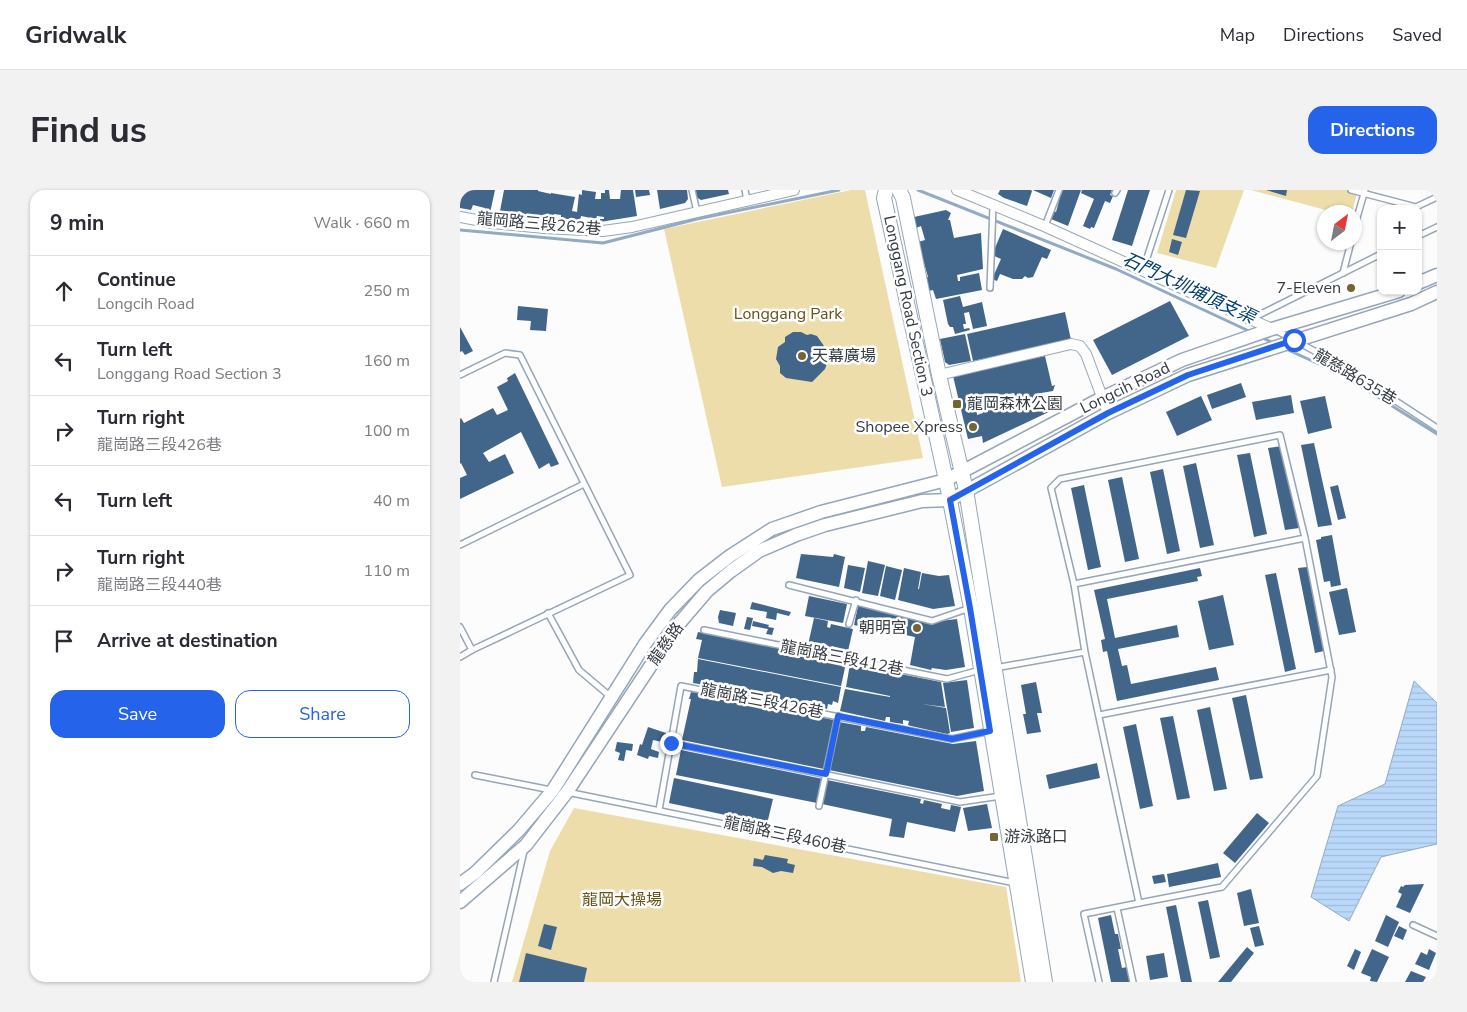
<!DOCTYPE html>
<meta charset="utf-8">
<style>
body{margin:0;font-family:"Nunito Sans","Noto Sans TC",sans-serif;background:#f2f2f3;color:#2b2b33}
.controls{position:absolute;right:15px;top:15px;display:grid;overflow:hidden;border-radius:10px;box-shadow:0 1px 4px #0004}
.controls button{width:45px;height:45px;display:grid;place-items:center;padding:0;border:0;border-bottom:1px solid #e1e1e2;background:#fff;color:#2b2b33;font:25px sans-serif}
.compass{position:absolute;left:857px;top:15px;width:45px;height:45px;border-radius:50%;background:#fff;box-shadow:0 1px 4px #0004;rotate:32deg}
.stop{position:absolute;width:15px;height:15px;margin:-11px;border:4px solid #2563eb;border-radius:50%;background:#fff}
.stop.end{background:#2563eb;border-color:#fff;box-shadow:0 1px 5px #0008}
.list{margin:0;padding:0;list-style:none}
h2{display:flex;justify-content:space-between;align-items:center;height:65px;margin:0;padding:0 20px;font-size:21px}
h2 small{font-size:16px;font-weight:400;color:#7c7c81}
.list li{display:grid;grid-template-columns:32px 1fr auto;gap:15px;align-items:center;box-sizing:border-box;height:70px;padding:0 20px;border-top:1px solid #e1e1e2}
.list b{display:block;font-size:19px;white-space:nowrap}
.list p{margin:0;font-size:16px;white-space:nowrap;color:#7c7c81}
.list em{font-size:16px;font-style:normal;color:#7c7c81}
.actions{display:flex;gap:10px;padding:15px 20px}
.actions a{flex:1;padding:11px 0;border:1px solid #2563eb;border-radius:15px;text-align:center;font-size:18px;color:#2563eb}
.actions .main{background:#2563eb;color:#fff}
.icon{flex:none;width:28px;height:28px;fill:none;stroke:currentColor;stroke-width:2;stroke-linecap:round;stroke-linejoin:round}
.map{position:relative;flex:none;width:977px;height:792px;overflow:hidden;border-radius:15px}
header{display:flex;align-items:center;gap:30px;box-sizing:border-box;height:70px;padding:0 25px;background:#fff;border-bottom:1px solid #e1e1e2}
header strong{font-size:24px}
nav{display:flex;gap:28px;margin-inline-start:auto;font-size:18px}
.intro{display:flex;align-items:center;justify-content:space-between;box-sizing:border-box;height:120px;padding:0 30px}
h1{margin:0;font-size:35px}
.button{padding:12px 22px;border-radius:15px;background:#2563eb;color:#fff;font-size:18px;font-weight:700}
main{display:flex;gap:30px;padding:0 30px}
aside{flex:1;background:#fff;border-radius:15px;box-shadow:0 1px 4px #0004}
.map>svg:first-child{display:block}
</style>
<header>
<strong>Gridwalk</strong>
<nav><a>Map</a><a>Directions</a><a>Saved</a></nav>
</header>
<div class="intro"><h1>Find us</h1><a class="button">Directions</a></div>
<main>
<aside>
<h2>9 min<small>Walk · 660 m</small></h2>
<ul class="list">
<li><svg class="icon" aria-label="ahead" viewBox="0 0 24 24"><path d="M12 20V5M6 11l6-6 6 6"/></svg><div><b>Continue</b><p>Longcih Road</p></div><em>250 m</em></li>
<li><svg class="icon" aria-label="left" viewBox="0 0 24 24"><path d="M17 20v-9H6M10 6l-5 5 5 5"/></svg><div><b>Turn left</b><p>Longgang Road Section 3</p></div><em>160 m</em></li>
<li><svg class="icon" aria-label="right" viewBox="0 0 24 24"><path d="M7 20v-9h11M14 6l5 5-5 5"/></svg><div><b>Turn right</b><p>龍崗路三段426巷</p></div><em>100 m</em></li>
<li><svg class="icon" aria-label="left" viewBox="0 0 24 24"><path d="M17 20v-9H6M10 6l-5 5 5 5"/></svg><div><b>Turn left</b></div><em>40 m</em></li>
<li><svg class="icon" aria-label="right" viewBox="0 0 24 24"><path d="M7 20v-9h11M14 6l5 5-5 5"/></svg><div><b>Turn right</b><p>龍崗路三段440巷</p></div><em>110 m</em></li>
<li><svg class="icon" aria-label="arrive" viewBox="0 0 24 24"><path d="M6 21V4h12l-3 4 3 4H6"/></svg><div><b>Arrive at destination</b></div></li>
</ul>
<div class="actions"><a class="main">Save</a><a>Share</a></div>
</aside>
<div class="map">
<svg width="977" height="792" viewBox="0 0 977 792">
<defs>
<pattern id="water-rules" width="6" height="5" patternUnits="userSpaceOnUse" patternTransform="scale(1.25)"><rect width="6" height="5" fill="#bad9fa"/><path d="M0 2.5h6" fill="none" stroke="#a0bbd8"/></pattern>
</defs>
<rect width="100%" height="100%" fill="#fbfcfb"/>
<g fill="#edddaa">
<polygon points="391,0 405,0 463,268 262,297 204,39"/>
<polygon points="716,0 784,0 756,78 697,63"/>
<polygon points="791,0 898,0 892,22 873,22"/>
<polygon points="114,618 546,697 561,792 52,792 90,661"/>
</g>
<polygon fill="url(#water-rules)" stroke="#92aac3" points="954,491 977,513 977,654 921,667 889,731 851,707 878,616 925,594"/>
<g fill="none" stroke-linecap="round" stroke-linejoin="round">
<g stroke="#92aac3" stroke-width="3">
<polyline points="458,0 656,79 791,142"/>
<polyline points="0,40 143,53 237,29 379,0"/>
<polyline points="801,147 813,153"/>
<polyline points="826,159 881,184 977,244"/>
</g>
</g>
<g fill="#42658a" fill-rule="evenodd">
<polygon points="0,0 35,0 30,23 24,22 25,18 13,15 11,20 0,18"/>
<polygon points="44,0 78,0 78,1 91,4 91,3 115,7 112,21 117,22 119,4 122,5 122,0 136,2 135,9 141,9 141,3 145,3 145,0 149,0 150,9 160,9 161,0 173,0 177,26 140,32 140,29 144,29 144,27 137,26 136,29 121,26 120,31 101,28 101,25 94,24 94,26 87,25 85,29 40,21"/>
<polygon points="175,0 189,0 190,5 176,7"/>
<polygon points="197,0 227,0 228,9 225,13 200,19"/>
<polygon points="235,0 268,0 269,4 241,10 236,7"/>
<polygon points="540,0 571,0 572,1 567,16 544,8 538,4"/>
<polygon points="573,0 594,0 591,8"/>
<polygon points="602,0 621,0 608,36 591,29 594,21 596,22"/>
<polygon points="622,0 652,0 650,5 653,6 650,13 645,11 634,38 631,37 630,39 623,36 634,9 621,3"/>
<polygon points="668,0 690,0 672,56 652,50"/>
<polygon points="726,0 740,1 726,48 713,45"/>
<polygon points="806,0 827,0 826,6"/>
<polygon points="486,20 491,23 488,30 490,30 494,48 521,43 523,79 497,85 498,91 500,91 500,87 519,83 522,100 476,109 473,100 468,101 465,87 468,87 458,52 465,50 461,36 456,38 454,27"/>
<polygon points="543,39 591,60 587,69 582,67 573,87 568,88 565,86 562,89 553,89 540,84 537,91 532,89 541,69 532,65"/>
<polygon points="712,49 722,52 718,65 709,62"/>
<polygon points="500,106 503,117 522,112 527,136 513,139 509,122 504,123 506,134 503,134 504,139 509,138 510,140 495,144 493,137 490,137 488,134 483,110"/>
<polygon points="710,111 729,146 652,185 633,150"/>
<polygon points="58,116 88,119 86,141 70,140 71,131 57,130"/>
<polygon points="605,122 611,150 513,171 507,144"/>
<polygon points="0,137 13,161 5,165 2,161 0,162"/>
<polygon points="333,142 341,142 347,145 351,144 357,146 364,156 364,160 369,168 365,179 352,192 326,188 320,183 320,176 316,169 318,157 325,152 325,147"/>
<polygon points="505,144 511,171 489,175 485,172 480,149"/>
<path d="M 585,166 L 592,196 L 595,195 L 593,201 L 575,204 L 576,211 L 593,206 L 593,220 L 523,253 L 522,246 L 508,249 L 493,186 ZM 554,203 L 557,211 L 551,214 L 548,205 L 534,209 L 536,214 L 529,218 L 527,212 L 520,215 L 523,223 L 517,225 L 516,210 Z"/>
<polygon points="55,183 99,274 91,277 89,273 79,279 61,242 23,263 29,272 45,264 54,283 0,309 0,288 7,285 1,273 0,274 0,229 1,228 4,233 33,218 37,225 48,220 37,197 48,191 47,188"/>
<polygon points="781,193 786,207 752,219 747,205"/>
<polygon points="831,205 834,223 796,230 792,212"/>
<polygon points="741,206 752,230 717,246 706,222"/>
<polygon points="865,206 872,238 848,244 840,211"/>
<polygon points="854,253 872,335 858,337 841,255"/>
<polygon points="822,256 839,338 825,340 808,258"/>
<polygon points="790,263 807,344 794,347 777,265"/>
<polygon points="736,273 754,355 740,358 723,276"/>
<polygon points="703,279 720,361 707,364 690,282"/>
<polygon points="662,287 679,369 665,372 648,290"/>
<polygon points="624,295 641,377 628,380 611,298"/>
<polygon points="878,295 886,328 878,330 870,297"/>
<polygon points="872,345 881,395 871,397 870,391 864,392 856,350 861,349 861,347"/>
<polygon points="341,364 373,367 374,364 385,367 379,397 336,388"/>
<polygon points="408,371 425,375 418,406 402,403"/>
<polygon points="388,375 405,378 400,402 384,398"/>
<polygon points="426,376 442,380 435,410 420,406"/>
<polygon points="847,377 864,461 855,463 838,378"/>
<polygon points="444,378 461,382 458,399 459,399 462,383 479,386 489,385 495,416 473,419 438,410"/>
<polygon points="740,378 742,386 737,387 738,391 647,409 655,448 717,435 719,447 658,459 662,476 667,475 671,494 756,477 759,490 657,511 647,461 643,462 641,450 645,449 634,400"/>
<polygon points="816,383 836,479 825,482 805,385"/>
<polygon points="887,398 896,442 879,445 869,402"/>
<polygon points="763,405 774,455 749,460 738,411"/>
<polygon points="349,406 387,414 383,433 345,426"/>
<polygon points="292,412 331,422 329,426 317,423 316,430 306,428 307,422 290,419"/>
<polygon points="398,416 472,431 472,432 497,429 505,477 486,480 472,478 471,480 450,475 455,447 431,442 430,446 424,444 425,442 394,435"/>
<polygon points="260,420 276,423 273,436 259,433 258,427"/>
<polygon points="287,427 293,428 290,440 284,439"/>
<polygon points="354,428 368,431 367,437 370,438 371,434 393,439 388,461 378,460 378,458 372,456 371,459 348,455"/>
<polygon points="293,431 309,435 308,437 314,438 312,445 306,444 308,439 292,436"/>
<polygon points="238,442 326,460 325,465 330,466 330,462 386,473 381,496 238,468 242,450 236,449"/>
<polygon points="238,469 381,497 378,513 373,511 372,515 368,514 367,519 358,517 358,513 346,510 345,515 313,508 314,504 311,503 310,508 283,503 284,498 280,496 278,501 233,493 234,482 237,482"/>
<polygon points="390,474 481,492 485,517 462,514 486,518 490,543 487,544 451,536 448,535 449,531 443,530 443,534 430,532 430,527 426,527 425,531 380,521 385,499 430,507 430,506 386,497"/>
<polygon points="507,490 514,538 491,542 483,493"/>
<polygon points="576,492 582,523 577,523 581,542 567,544 563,524 566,524 561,495"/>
<polygon points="231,502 239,503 238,507 244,509 245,504 374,530 364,579 222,550 231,509 229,509"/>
<polygon points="786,505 803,588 790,590 772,508"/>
<polygon points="750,517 767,599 754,601 737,520"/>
<polygon points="713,526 730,608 717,610 700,528"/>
<polygon points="379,532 401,536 401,541 405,541 406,537 493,554 516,551 524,601 497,606 369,580"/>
<polygon points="676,534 693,616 680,619 663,537"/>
<polygon points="188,537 206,543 205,549 203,548 202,552 193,550 191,559 199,562 198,568 189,566 188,569 177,565 180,554 182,555"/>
<polygon points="157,552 173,554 172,561 166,560 164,571 158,570 160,563 155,561"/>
<polygon points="221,560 363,589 357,613 216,585"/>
<polygon points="637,573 640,588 589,599 586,585"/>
<polygon points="214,588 313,609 307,634 209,613"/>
<polygon points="367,590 461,609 460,613 463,614 464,610 482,614 481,618 490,620 491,615 501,617 495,642 447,632 444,648 429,646 432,629 362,614"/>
<polygon points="527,614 532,638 508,641 503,618"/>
<polygon points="797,623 809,633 775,673 763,663"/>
<polygon points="305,665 328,669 327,673 335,675 333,683 321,681 313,683 302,677 293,676 294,668 303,670"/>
<polygon points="758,673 761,687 709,697 707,684"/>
<polygon points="704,684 706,692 694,694 692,686"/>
<polygon points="964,694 950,723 936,717 942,704 938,702 941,696 943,697 945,695"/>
<polygon points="791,699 799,733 784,736 777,703"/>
<polygon points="748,710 760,767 750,769 738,712"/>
<polygon points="716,715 732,792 721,792 706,717"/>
<polygon points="651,725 655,744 658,744 661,759 658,759 662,778 667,777 670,792 651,792 638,728"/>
<polygon points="926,725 939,732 928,757 915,751"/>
<polygon points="84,734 97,737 91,760 78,756"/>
<polygon points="799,736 804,755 795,757 790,738"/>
<polygon points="939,736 947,740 943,750 934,746"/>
<polygon points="787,757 794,763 771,792 758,792"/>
<polygon points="895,759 901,762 894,780 887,776"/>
<polygon points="912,759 929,767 917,792 910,791 911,787 901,783"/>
<polygon points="969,759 976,763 969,780 955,774 961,762 967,765"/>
<polygon points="66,763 127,778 124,792 59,792"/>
<polygon points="704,763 708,787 690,790 686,766"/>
<polygon points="951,781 966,787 963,792 945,792"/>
</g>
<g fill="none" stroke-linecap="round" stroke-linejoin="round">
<g stroke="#95a6b9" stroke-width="8">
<g id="service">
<polyline points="232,0 237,22"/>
<polyline points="285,0 287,10"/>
<polyline points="891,0 956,17 977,7"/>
<polyline points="655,3 657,0"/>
<polyline points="585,36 599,0"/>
<polyline points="894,38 905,0"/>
<polyline points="958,46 977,37"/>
<polyline points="683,80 709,0"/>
<polyline points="883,83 891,52"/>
<polyline points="530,98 533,16"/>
<polyline points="791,129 921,64"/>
<path d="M 815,140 C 871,168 924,203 977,238"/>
<polyline points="0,185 45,163 60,165 170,385 12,460 0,467"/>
<polyline points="0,355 124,294"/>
<polyline points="614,394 591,298 600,289 820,245 845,348"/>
<polyline points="329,395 472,431 510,418"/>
<polyline points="88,423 119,480 151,507"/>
<polyline points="389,434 396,410"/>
<polyline points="0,437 12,460"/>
<polyline points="244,440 487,489 520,480"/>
<polyline points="535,478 625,462 679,713 762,697 857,586 872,487 845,348 614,394 625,462"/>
<polyline points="639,525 871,480"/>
<polyline points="211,553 500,612 541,606"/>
<polyline points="15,585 91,600"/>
<polyline points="107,602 555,693"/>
<polyline points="359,616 378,526"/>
<polyline points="199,620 221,496 492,549 530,541"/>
<polyline points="657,718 673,792"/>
<polyline points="953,735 977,746"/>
<polyline points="34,792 64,661"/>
<polyline points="639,792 624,724 679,713"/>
</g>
</g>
<g stroke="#95a6b9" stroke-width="12">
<g id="minor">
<polyline points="497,0 584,36 812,139"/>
<polyline points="0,27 32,33 84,38 143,41 172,37 334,0"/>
<polyline points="479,185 611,154 620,156 626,164 648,223"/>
</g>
</g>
<g stroke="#95a6b9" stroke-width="15">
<g id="tertiary">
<polyline points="958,93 977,85"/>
<polyline points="0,694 15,683 59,640 93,600 185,454 210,420 239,390 270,366 312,339 361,322 486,290 642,208 722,170 812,139 939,101"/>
<polyline points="0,712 66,655 107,602 217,436 247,401 271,381 299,361 336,345 365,335 462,311 490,310 648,223 728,185 951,114 977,102"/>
</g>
</g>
<g stroke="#95a6b9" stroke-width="16">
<g id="secondary">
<polyline points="426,0 424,8 486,290 511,418 573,792"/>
<polyline points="439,0 443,8 479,185 506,300 585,792"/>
</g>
</g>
<use href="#service" stroke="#fff" stroke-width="5"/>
<use href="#minor" stroke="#fff" stroke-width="10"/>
<use href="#tertiary" stroke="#fff" stroke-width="12"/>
<use href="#secondary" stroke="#fff" stroke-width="14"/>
</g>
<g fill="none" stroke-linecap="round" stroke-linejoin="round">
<polyline stroke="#2563eb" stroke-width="6" points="211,553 366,584 378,526 492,549 530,541 510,418 490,310 648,223 728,185 834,150"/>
</g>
<g fill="#756533" stroke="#fff" stroke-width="2">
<circle cx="891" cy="98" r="5"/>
<circle cx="342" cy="166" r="5"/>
<rect x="492" y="209" width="10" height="10" rx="2.5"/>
<circle cx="513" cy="237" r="5"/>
<circle cx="457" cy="438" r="5"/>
<rect x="529" y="642" width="10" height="10" rx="2.5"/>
</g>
<g text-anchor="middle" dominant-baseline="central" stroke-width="5" stroke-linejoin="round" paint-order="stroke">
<g font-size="16" fill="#343b43" stroke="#fff">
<text transform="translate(79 34) rotate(5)">龍岡路三段262巷</text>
<text transform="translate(448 116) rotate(78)">Longgang Road Section 3</text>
<text transform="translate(895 187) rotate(31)">龍慈路635巷</text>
<text transform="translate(665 198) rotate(-26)">Longcih Road</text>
<text transform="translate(206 454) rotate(-55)">龍慈路</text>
<text transform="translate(382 468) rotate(11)">龍崗路三段412巷</text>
<text transform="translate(302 511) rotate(11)">龍崗路三段426巷</text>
<text transform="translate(325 645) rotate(12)">龍崗路三段460巷</text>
</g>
<g font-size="16" fill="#343b43" stroke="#fff" text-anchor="end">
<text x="881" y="98">7-Eleven</text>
<text x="352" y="166" text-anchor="start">天幕廣場</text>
<text x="507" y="214" text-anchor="start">龍岡森林公園</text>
<text x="503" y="237">Shopee Xpress</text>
<text x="447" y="438">朝明宮</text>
<text x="544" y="647" text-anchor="start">游泳路口</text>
</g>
<g font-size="16" fill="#645215" stroke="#fff">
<text x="328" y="124">Longgang Park</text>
<text x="162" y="710">龍岡大操場</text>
</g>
<g font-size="18" font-style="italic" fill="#003d6e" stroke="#fff">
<text transform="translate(729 98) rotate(25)">石門大圳埔頂支渠</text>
</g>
</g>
</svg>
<div class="controls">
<button>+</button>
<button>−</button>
</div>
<svg class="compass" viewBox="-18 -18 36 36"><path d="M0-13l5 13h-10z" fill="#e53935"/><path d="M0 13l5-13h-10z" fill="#7c7c81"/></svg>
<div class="stop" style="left:834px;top:150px"></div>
<div class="stop end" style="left:211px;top:553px"></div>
</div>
</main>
